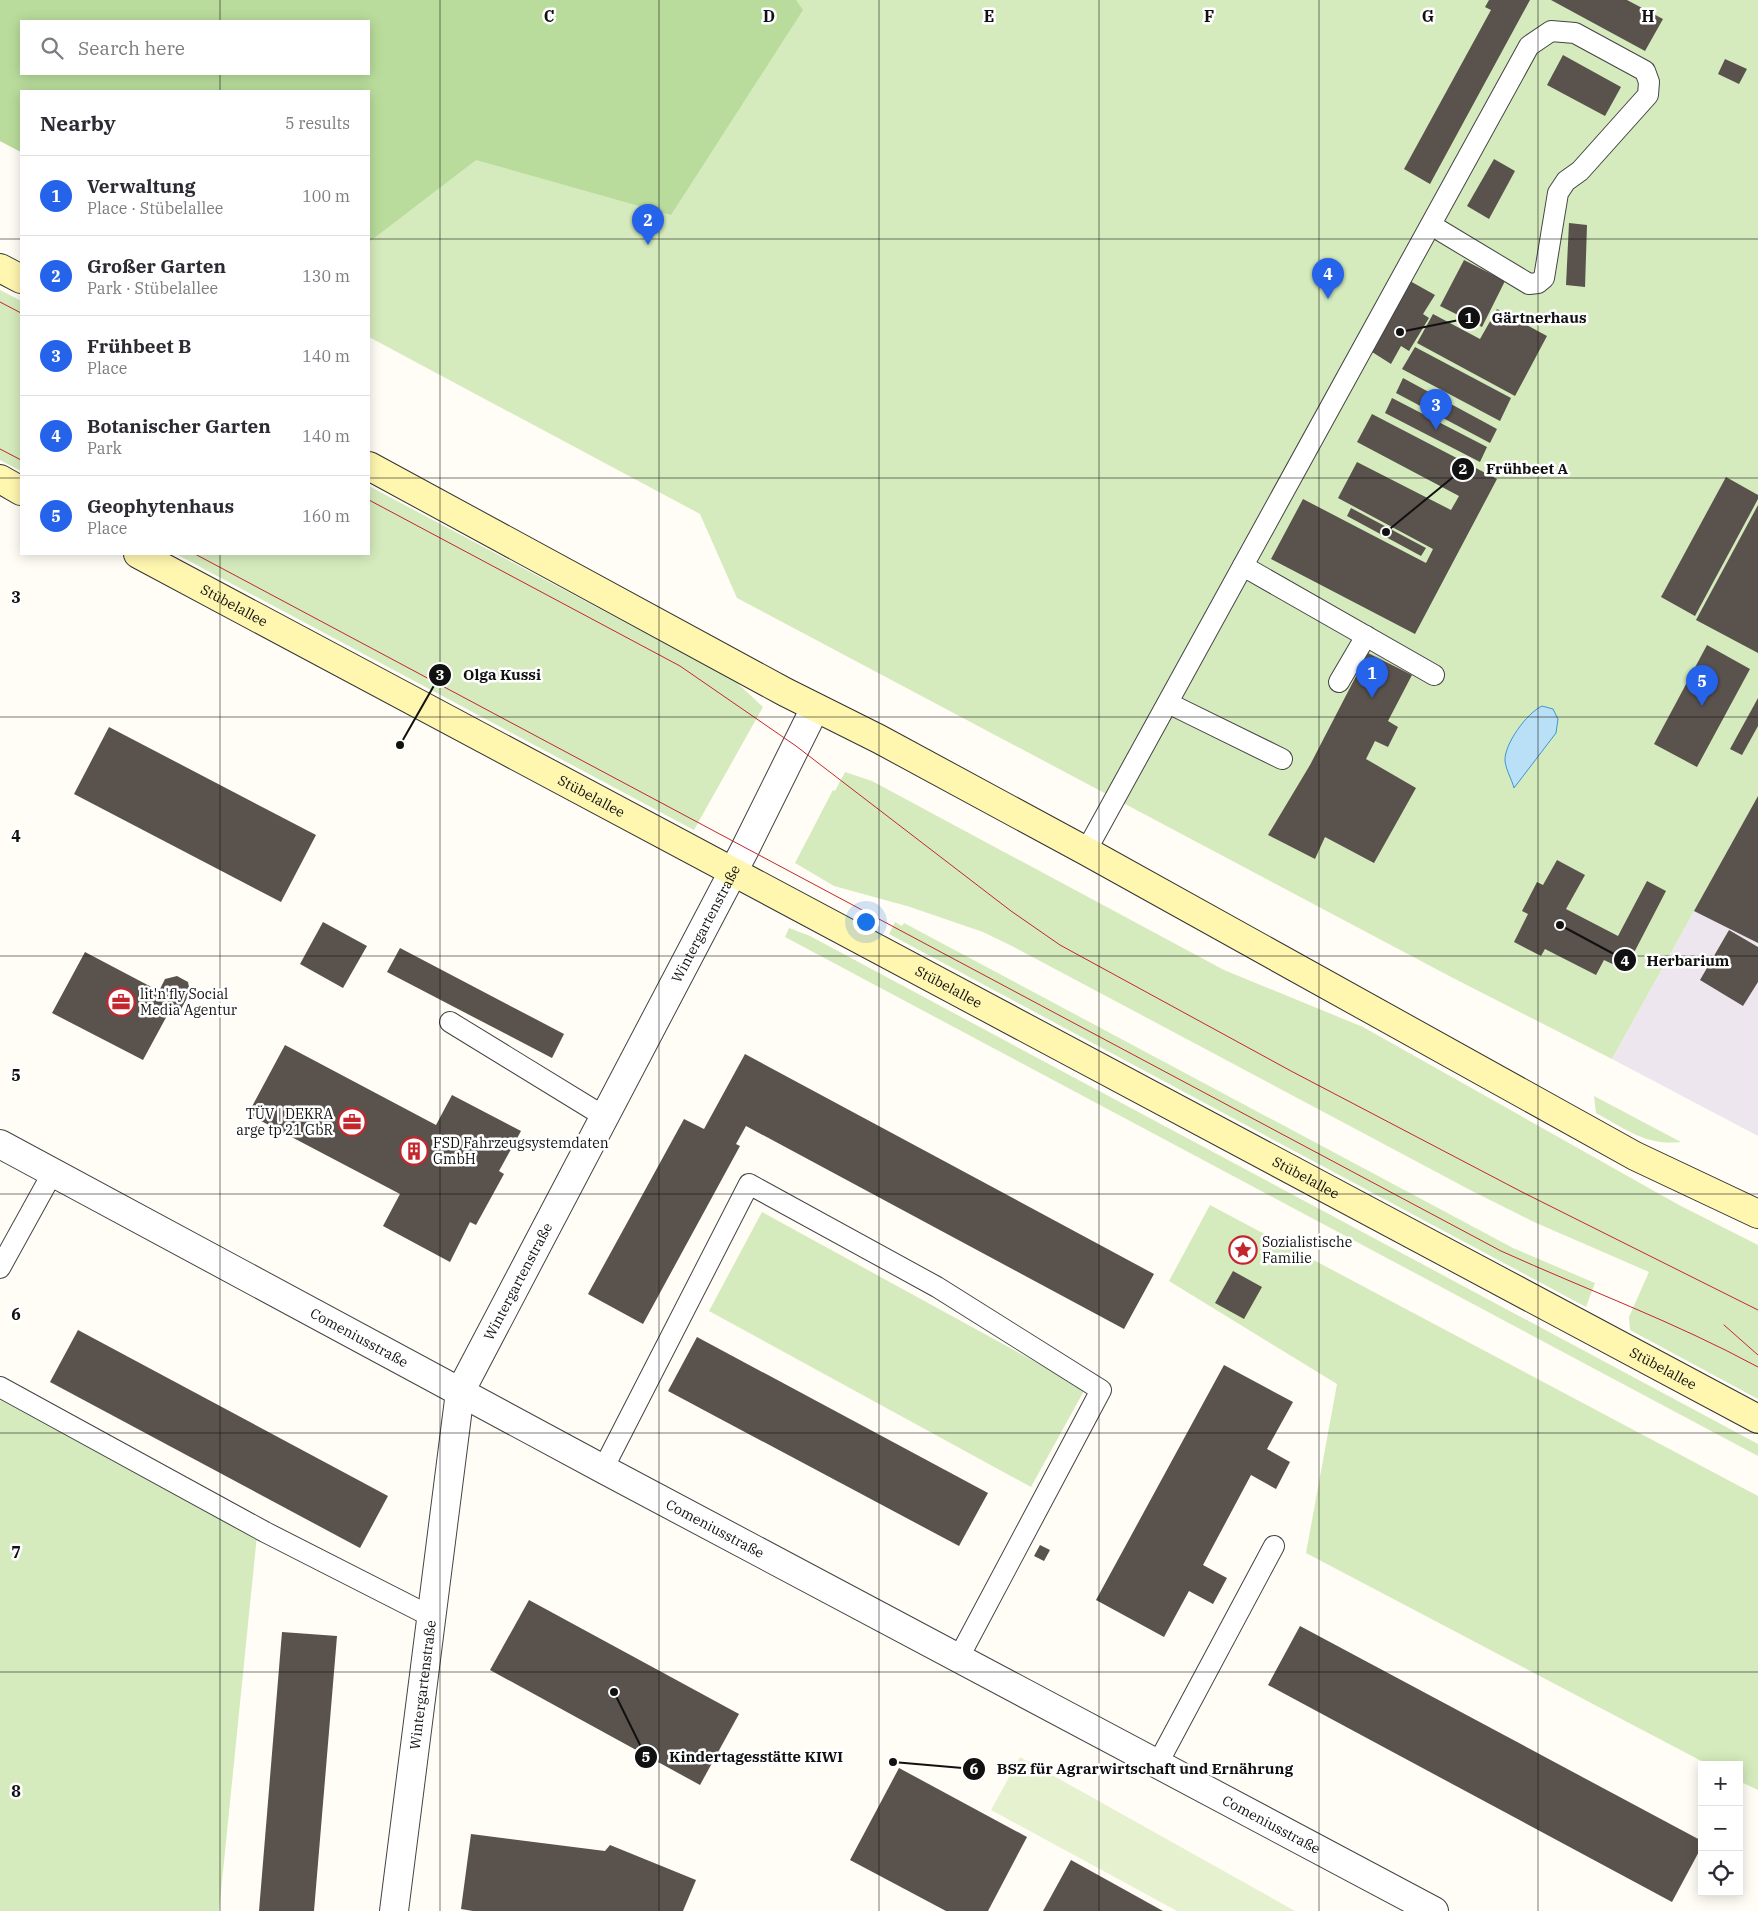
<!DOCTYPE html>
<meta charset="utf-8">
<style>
body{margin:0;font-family:"IBM Plex Serif",serif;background:#f7f7f7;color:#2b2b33}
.controls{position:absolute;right:15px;bottom:15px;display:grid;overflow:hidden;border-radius:0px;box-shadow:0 2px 12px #0003}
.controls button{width:45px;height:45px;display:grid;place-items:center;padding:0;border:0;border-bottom:1px solid #e1e1e2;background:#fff;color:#2b2b33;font:25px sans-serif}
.you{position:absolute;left:865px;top:921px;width:18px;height:18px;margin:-12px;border:4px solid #fff;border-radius:50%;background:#1a73e8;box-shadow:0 0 0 8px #1a73e833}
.badge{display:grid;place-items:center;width:32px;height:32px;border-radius:50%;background:#2563eb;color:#fff;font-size:16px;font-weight:700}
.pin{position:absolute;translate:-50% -41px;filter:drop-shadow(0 1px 2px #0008)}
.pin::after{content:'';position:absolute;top:26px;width:18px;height:15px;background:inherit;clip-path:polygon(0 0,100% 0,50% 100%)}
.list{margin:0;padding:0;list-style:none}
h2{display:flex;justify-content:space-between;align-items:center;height:65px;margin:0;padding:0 20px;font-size:21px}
h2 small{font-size:16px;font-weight:400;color:#7c7c81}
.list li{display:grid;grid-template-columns:32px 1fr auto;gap:15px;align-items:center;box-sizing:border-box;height:80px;padding:0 20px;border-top:1px solid #e1e1e2}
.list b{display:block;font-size:19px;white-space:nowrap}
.list p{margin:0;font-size:16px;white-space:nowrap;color:#7c7c81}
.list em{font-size:16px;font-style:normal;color:#7c7c81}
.icon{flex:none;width:28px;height:28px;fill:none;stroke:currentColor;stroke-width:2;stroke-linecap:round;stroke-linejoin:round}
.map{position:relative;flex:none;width:1758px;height:1911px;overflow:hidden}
.search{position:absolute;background:#fff;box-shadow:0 2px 12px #0003;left:20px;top:20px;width:350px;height:55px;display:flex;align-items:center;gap:12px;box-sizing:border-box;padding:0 18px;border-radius:0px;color:#7c7c81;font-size:19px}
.panel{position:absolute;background:#fff;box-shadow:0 2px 12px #0003;left:20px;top:90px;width:350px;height:465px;border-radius:0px}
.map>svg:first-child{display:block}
</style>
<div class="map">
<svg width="1758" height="1911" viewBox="0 0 1758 1911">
<rect width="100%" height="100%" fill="#fffdf5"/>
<polygon fill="#eee6ef" points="1758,796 1758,1136 1612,1059"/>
<g fill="#d5ebbd" fill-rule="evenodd">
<path d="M 0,0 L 1758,0 L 1758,796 L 1612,1059 L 1453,978 L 737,598 L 700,514 L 369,337 L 369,91 L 21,91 L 21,152 L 0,141 ZM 21,21 L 369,21 L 369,74 L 21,74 Z"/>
<polygon points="0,290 21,301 21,471 0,460"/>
<polygon points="369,486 735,681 763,707 694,830 176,554 369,554"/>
<polygon points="845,772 872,781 1224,970 1363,1027 1679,1205 1758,1245 1758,1399 1630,1330 1629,1317 1649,1272 1534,1222 1472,1191 1012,946 983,932 907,906 834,886 795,863 833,790 835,791"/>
<polygon points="895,922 902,926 904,923 1513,1248 1595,1283 1586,1307 889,934"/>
<polygon points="789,928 810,936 1758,1444 1758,1456 785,937"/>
<path d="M 1594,1096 L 1681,1142 C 1646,1146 1626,1129 1596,1113 Z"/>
<polygon points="1210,1205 1758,1496 1758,1790 1739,1781 1739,1765 1709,1765 1306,1553 1337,1384 1169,1281"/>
<polygon points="762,1212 1085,1389 1031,1487 709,1311"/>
<polygon points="0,1396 257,1535 219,1911 0,1911"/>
</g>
<path fill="#b9dc9c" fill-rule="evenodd" d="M 0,0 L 796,0 L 803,10 L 671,215 L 476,160 L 369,242 L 369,91 L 21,91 L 21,152 L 0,141 ZM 21,21 L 369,21 L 369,74 L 21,74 Z"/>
<polygon fill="#e6f2cf" points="1020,1757 1295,1911 1177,1911 991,1810"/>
<path fill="#b9e0f7" stroke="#3f96cf" d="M 1542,706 L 1553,709 L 1558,719 L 1556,733 L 1514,788 C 1512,780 1506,770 1505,761 C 1504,744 1527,713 1542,706 Z"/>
<g fill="#5a524d">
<polygon points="1489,0 1530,0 1430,184 1404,169 1491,10 1485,7"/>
<polygon points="1551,0 1627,0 1663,19 1645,51"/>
<polygon points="1563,55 1621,87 1605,116 1547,85"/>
<polygon points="1725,59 1747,69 1739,84 1718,74"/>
<polygon points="1494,159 1515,171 1489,219 1467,206"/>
<polygon points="1569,223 1587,225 1585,287 1566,285"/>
<polygon points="1464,260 1505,281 1482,327 1440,306"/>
<polygon points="1410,281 1435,295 1423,314 1429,318 1409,351 1401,346 1391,364 1369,350"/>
<polygon points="1497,309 1547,336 1515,396 1417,343 1433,314 1480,339"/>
<polygon points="1415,347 1511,398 1500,421 1402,369"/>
<polygon points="1403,378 1497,429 1490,443 1396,393"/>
<polygon points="1392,398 1487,447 1480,462 1385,413"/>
<polygon points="1372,414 1497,479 1415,634 1271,559 1303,499 1426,563 1433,549 1338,498 1357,462 1451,510 1459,496 1357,442"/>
<polygon points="1726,477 1758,495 1758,499 1695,616 1661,597"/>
<polygon points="1758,505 1758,653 1696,620"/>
<polygon points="1351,508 1426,548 1421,556 1347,516"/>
<polygon points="1707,645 1750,669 1697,767 1654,744"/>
<polygon points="1368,653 1412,675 1388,721 1398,727 1388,747 1375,741 1366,759 1416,788 1374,863 1325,837 1315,859 1268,835 1310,765"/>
<polygon points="1758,698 1758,726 1742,755 1730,749"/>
<polygon points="109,727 316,835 281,902 74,794"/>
<polygon points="1758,796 1758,943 1694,911"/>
<polygon points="1557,860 1585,875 1566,909 1618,936 1647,881 1666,891 1625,970 1604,960 1596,975 1545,949 1541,956 1514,942 1528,914 1522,911 1537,882 1543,885"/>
<polygon points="323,922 367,946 343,988 300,964"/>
<polygon points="1729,930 1758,947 1758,982 1743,1006 1700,980"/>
<polygon points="400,948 564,1034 552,1058 387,972"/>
<polygon points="85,952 159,991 165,979 177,976 188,982 190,992 177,1017 169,1012 143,1060 52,1013"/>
<polygon points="285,1045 436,1125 452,1095 521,1131 499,1171 504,1174 476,1225 470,1222 450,1262 383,1226 400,1194 248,1114"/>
<polygon points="745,1054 1154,1274 1124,1329 746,1126 736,1144 740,1146 643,1324 588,1294 684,1119 704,1129"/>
<polygon points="1233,1271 1262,1287 1244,1319 1215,1303"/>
<polygon points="78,1330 388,1496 360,1548 50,1382"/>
<polygon points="697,1337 988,1493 959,1546 668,1391"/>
<polygon points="1224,1365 1293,1402 1267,1449 1290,1462 1276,1489 1251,1475 1203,1565 1227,1578 1213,1604 1189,1591 1164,1637 1096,1600"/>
<polygon points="1040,1545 1050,1550 1044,1561 1034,1556"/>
<polygon points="529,1600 739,1714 700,1785 490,1670"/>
<polygon points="1300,1626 1702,1841 1702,1846 1672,1902 1268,1685"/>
<polygon points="282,1632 337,1636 314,1911 259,1911"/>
<polygon points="899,1768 1027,1837 988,1911 946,1911 850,1860"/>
<polygon points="471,1834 605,1851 610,1845 696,1880 683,1911 473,1911 461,1909"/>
<polygon points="1071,1860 1163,1911 1043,1911"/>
</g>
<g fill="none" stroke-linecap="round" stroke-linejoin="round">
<g stroke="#444" stroke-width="22">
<g id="lane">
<polyline points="1243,566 1434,675"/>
<polyline points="1339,682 1366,636"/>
<polyline points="1168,703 1282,759"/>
<polyline points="1086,851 1529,46 1551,31 1575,33 1645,71 1649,82 1648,95 1580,171 1566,181 1558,193 1544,278 1538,283 1529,284 1431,225"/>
<polyline points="450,1022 605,1117"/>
<polyline points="0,1268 53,1172"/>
<polyline points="0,1387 265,1532 432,1617"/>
<polyline points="603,1469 749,1184 937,1287 1101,1390 958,1659"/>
<polyline points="1158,1763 1274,1546"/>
</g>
</g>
<g stroke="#444" stroke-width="30">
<g id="street">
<path id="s1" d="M 0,1144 L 603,1469 L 1434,1911"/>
<path id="s2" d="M 394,1911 L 460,1392 L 745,849 L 815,708"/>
</g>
</g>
<g stroke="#333" stroke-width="30">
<g id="secondary">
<polyline points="0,268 21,279"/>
<polyline points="369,466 785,692 879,739 1086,851 1635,1156 1758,1214"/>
<polyline points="0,479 21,491"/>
<path id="s3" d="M 138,554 L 1758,1419"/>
</g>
</g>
<use href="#lane" stroke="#fff" stroke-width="20"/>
<use href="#street" stroke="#fff" stroke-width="28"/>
<use href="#secondary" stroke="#fff6b0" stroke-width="28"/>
<g stroke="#c4262e" stroke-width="1">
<polyline points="0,302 21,313"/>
<polyline points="0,449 21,460"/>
<polyline points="369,500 680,666 796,746 1011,911 1060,945 1291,1071 1522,1192 1758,1310"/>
<path d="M 195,554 L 1501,1251 C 1587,1290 1675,1322 1758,1367"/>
<polyline points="1724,1325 1758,1355"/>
</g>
</g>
<path fill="none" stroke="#111" stroke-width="1" stroke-opacity="0.55" d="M 220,0 L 220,21M 440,0 L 440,1911M 659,0 L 659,1911M 879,0 L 879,1911M 1099,0 L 1099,1911M 1319,0 L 1319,1911M 1538,0 L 1538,1911M 220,74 L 220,91M 0,239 L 21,239M 369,239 L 1758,239M 0,478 L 21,478M 369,478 L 1758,478M 220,554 L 220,1911M 0,717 L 1758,717M 0,956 L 1758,956M 0,1194 L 1758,1194M 0,1433 L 1758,1433M 0,1672 L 1758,1672"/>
<defs>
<g id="office-ring" transform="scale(1.4375)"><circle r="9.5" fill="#fff" stroke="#c4262e" stroke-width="1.5"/><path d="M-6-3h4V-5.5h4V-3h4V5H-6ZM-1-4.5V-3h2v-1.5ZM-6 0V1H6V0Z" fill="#c4262e"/></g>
<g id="building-ring" transform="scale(1.4375)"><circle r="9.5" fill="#fff" stroke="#c4262e" stroke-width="1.5"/><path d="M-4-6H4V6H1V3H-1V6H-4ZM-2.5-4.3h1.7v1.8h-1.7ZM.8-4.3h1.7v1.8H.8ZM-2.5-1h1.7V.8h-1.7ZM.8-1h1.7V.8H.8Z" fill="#c4262e"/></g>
<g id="sight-ring" transform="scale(1.4375)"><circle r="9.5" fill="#fff" stroke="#c4262e" stroke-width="1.5"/><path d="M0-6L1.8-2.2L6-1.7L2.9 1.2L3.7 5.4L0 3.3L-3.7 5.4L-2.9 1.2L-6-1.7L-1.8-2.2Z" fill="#c4262e"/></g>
</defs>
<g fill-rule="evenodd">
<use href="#office-ring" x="121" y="1002"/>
<use href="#office-ring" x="352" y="1122"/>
<use href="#building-ring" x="414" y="1151"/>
<use href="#sight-ring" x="1243" y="1250"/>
</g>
<g text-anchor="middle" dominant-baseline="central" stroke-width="5" stroke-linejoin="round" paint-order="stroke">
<g font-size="14" fill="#111" stroke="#fff">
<text stroke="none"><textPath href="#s3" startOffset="109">Stübelallee</textPath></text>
<text stroke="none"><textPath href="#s3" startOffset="514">Stübelallee</textPath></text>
<text stroke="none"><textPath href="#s2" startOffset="1052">Wintergartenstraße</textPath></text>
<text stroke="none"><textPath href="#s3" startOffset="919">Stübelallee</textPath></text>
<text stroke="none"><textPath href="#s3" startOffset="1324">Stübelallee</textPath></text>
<text stroke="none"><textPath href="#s2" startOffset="648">Wintergartenstraße</textPath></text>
<text stroke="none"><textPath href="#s1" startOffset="408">Comeniusstraße</textPath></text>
<text stroke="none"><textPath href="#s3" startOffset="1729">Stübelallee</textPath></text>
<text stroke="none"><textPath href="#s1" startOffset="812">Comeniusstraße</textPath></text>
<text stroke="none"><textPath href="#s2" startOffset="228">Wintergartenstraße</textPath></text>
<text stroke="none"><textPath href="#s1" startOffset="1442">Comeniusstraße</textPath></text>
</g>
<g font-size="14" fill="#111" stroke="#fff" text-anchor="start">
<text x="140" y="994">lit'n'fly Social<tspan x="140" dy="16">Media Agentur</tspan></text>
<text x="333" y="1114" text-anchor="end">TÜV | DEKRA<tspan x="333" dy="16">arge tp 21 GbR</tspan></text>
<text x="433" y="1143">FSD Fahrzeugsystemdaten<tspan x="433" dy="16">GmbH</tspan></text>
<text x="1262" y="1242">Sozialistische<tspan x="1262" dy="16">Familie</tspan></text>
</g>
</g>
<g font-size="16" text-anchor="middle" font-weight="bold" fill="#111" stroke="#fff" stroke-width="5" stroke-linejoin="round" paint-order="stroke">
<text x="549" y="22">C</text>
<text x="769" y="22">D</text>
<text x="989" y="22">E</text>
<text x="1209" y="22">F</text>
<text x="1428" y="22">G</text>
<text x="1648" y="22">H</text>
<text x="16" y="603">3</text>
<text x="16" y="842">4</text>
<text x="16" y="1081">5</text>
<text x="16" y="1320">6</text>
<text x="16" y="1558">7</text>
<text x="16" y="1797">8</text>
</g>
<path fill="none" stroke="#111" stroke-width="2" d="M1400 332L1469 318M1386 532L1463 469M400 745L440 675M1560 925L1625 960M614 1692L646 1757M893 1762L974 1769"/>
<g fill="#111" stroke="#fff" stroke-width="2">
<circle cx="1400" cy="332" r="5"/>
<circle cx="1386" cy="532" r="5"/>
<circle cx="400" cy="745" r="5"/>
<circle cx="1560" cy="925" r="5"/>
<circle cx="614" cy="1692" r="5"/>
<circle cx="893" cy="1762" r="5"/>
<circle cx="1469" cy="318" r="12"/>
<circle cx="1463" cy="469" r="12"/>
<circle cx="440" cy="675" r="12"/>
<circle cx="1625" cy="960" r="12"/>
<circle cx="646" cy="1757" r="12"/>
<circle cx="974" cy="1769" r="12"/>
</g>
<g font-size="15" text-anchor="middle" font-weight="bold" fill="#fff">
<text x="1469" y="323">1</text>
<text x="1463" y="474">2</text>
<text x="440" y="680">3</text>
<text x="1625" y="966">4</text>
<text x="646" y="1762">5</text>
<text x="974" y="1774">6</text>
</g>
<g font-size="15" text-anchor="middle" font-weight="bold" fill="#111" stroke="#fff" stroke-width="5" stroke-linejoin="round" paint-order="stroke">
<text x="1539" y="323">Gärtnerhaus</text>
<text x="1527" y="474">Frühbeet A</text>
<text x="502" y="680">Olga Kussi</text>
<text x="1688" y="966">Herbarium</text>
<text x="756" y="1762">Kindertagesstätte KIWI</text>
<text x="1145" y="1774">BSZ für Agrarwirtschaft und Ernährung</text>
</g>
</svg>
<div class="controls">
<button>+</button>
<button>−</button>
<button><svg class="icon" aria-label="locate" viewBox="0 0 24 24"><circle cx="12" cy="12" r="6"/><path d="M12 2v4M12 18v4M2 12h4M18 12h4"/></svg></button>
</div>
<div class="you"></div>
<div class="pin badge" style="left:1372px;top:698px">1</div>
<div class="pin badge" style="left:648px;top:245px">2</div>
<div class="pin badge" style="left:1436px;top:430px">3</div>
<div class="pin badge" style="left:1328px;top:299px">4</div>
<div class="pin badge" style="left:1702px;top:706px">5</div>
<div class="search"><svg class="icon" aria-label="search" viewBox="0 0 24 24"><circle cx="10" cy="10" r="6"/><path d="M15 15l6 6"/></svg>Search here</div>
<section class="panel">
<h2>Nearby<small>5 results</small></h2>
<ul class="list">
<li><span class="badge">1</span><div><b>Verwaltung</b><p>Place · Stübelallee</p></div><em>100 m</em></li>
<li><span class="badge">2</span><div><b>Großer Garten</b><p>Park · Stübelallee</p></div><em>130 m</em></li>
<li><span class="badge">3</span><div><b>Frühbeet B</b><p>Place</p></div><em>140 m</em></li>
<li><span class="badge">4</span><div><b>Botanischer Garten</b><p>Park</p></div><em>140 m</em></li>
<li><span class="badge">5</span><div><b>Geophytenhaus</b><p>Place</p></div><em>160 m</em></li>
</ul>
</section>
</div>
